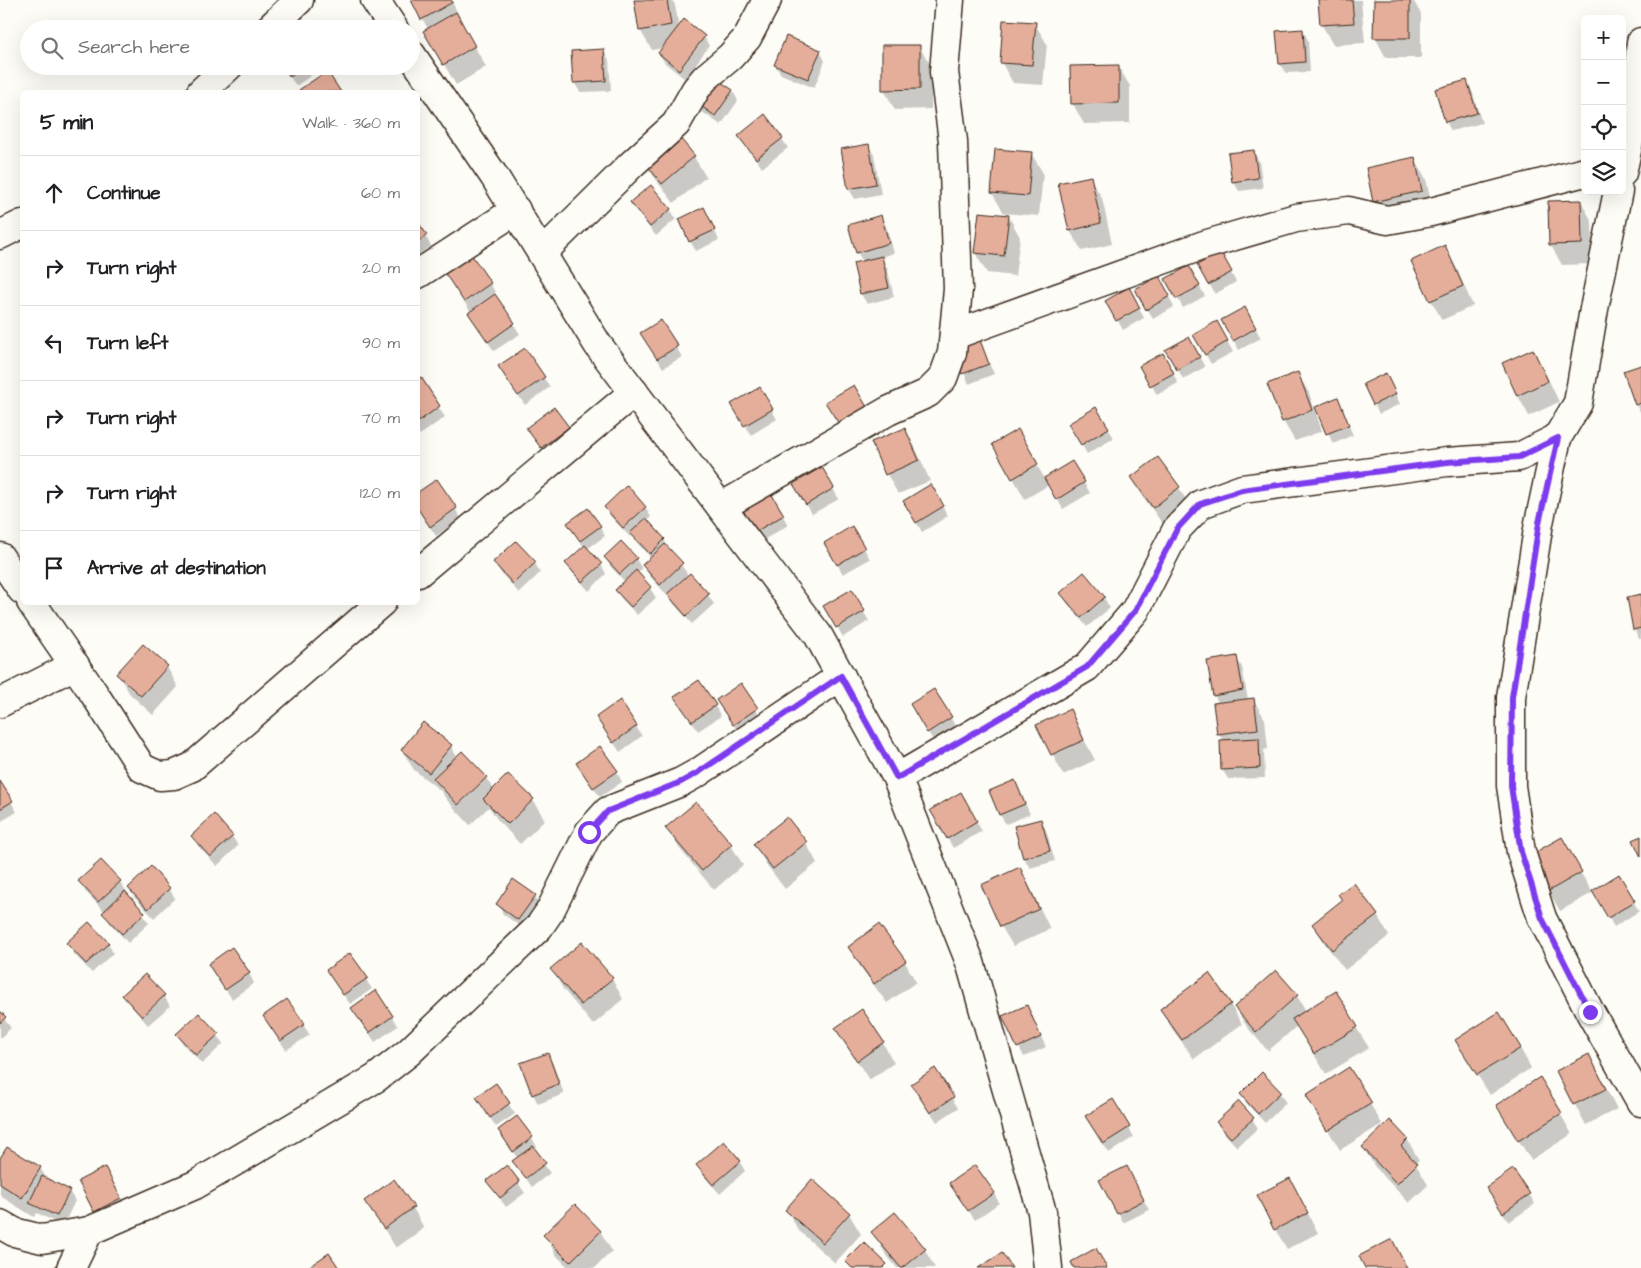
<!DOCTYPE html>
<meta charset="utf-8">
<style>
body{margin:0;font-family:"Architects Daughter",sans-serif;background:#f6f6f6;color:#202124}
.controls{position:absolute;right:15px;top:15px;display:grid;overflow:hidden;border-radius:8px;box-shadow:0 5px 20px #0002}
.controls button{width:45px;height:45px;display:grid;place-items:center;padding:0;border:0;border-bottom:1px solid #e0e0e0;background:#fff;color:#202124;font:25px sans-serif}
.stop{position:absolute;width:15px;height:15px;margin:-11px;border:4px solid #7c3aed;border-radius:50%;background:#fff}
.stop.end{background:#7c3aed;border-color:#fff;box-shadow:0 1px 5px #0008}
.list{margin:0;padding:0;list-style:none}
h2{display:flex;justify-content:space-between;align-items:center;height:65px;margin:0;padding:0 20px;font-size:21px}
h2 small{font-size:16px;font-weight:400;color:#757577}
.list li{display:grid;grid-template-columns:32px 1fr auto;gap:15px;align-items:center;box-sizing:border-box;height:75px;padding:0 20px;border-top:1px solid #e0e0e0}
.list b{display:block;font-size:19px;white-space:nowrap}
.list em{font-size:16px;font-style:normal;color:#757577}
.icon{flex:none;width:28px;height:28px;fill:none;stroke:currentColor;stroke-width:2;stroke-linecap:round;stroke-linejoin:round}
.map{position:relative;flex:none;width:1641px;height:1268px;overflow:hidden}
.search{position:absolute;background:#fff;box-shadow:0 5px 20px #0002;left:20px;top:20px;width:400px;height:55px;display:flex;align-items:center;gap:12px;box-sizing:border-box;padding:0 18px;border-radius:28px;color:#757577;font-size:19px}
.panel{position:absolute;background:#fff;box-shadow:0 5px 20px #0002;left:20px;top:90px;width:400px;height:515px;border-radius:8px}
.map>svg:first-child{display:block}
</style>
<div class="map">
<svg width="1641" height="1268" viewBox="0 0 1641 1268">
<rect width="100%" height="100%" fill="#fdfcf7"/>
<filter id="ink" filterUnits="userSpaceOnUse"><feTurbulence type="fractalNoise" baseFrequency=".02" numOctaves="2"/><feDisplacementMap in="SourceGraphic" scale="10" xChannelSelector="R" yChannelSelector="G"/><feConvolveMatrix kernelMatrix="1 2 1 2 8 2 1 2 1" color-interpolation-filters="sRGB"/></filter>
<g filter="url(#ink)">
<g fill="#0003">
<polygon points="412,0 451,0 463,23 462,24 486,67 456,85 425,31 428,29"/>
<polygon points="635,0 672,0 675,5 679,28 704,36 709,46 685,79 665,63 659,54 663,48 652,50 640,30"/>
<polygon points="1320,0 1361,0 1365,43 1333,45 1322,25"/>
<polygon points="1375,0 1413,0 1421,14 1421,58 1386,58 1375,37"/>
<polygon points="1035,24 1047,44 1043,85 1013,83 1001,62"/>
<polygon points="1303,30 1308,40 1310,72 1286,73 1280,64"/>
<polygon points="919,46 931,66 931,109 895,110 884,90"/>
<polygon points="604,50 609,60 611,91 580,92 574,82"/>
<polygon points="820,51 825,61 814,88 781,74 775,65"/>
<polygon points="283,66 321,66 322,68 296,86"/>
<polygon points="1118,66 1130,86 1130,123 1084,124 1073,104 1072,67"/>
<polygon points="326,73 339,92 302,92 301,91"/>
<polygon points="709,76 733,91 738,101 721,125 698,109"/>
<polygon points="1467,81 1472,91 1482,123 1451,131 1446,121"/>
<polygon points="675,134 694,157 706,177 674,203 656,180 644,160"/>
<polygon points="740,136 782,139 788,148 762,168"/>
<polygon points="868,146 874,155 881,194 855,199 849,189"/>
<polygon points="996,151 1031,153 1043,173 1039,216 1004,213 992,193"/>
<polygon points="1253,151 1259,161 1263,188 1239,191 1233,181"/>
<polygon points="1415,159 1426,179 1433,211 1385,222 1374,201"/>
<polygon points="1090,178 1102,198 1112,244 1082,251 1070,231"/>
<polygon points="1581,201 1592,222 1593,264 1562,265 1550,244"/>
<polygon points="631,203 670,209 676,219 656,236 637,212"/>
<polygon points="880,216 886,226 894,253 881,257 887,267 894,297 867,304 861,294 854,264 863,262 857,252"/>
<polygon points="1009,217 1020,237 1015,276 987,273 975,253"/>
<polygon points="709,218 719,240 696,251 690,241"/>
<polygon points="418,224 431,246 418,255"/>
<polygon points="1444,247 1456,267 1473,306 1442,320 1431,300"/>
<polygon points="1220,254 1236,282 1215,294 1199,266"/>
<polygon points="1188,267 1205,296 1183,308 1167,279"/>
<polygon points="451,282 490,284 496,293 494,294 520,334 494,351 475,323 471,312"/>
<polygon points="1164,287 1174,307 1153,319 1147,309"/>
<polygon points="1134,299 1144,318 1123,330 1107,301"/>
<polygon points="1245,309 1261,338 1239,350 1223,321"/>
<polygon points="661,322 682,357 663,368 647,343"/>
<polygon points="1217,323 1233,352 1211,364 1195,335"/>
<polygon points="1189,338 1205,367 1183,379 1167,350"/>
<polygon points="979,342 994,374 969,384 955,352"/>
<polygon points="525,350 550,387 525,405 505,376"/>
<polygon points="1533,350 1544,370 1559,402 1529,416 1518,396"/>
<polygon points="1168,364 1178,383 1157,395 1141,366"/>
<polygon points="1641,366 1641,413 1636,405"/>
<polygon points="1297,373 1309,393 1322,431 1295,441 1283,421"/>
<polygon points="420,379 445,417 420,435 418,431 418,381"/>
<polygon points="1391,385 1400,404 1379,414 1374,404"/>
<polygon points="759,389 777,419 751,435 733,404"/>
<polygon points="1337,399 1353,435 1333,444 1317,407"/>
<polygon points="1096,408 1114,438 1087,454 1070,424"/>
<polygon points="554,409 574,438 548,457 528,429"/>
<polygon points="905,429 916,449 930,481 898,494 887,474 873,443"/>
<polygon points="1017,431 1045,479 1072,463 1090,493 1063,509 1049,485 1025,499 994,444"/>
<polygon points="821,468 839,499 812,514 795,484"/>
<polygon points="1132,478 1179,488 1191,508 1165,527 1144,498"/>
<polygon points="437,480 461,518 436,536 418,509 418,493"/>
<polygon points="931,486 948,516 922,532 905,502"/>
<polygon points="771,495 788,525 762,541 745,510"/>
<polygon points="605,507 645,507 651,517 647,521 664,540 688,575 708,595 714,604 692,624 674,604 667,593 666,594 649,575 643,565 651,558 637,543 632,534 630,537 611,517"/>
<polygon points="568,523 600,527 605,536 587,549 601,564 606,574 589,591 573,573 567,564 584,547"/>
<polygon points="852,528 870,559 843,574 825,544"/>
<polygon points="621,543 636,559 642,569 637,573 650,588 656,598 637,615 622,599 616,590 625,582 611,567 605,557"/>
<polygon points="495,562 535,563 540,573 519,593 500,572"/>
<polygon points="1084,574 1104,598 1110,608 1087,627 1067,603 1062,593"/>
<polygon points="851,590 869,621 843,637 825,606"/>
<polygon points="1641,596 1641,639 1639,639 1634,629"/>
<polygon points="1236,658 1242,667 1248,700 1253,699 1265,719 1268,749 1264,750 1265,778 1228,779 1222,769 1223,741 1219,734 1215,704 1219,704 1214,695"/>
<polygon points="167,667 178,687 153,715 130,694 118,674"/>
<polygon points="699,681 721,716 698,731 682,707"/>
<polygon points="740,685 762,719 740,734 723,710"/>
<polygon points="934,690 956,727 934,742 917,714"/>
<polygon points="620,702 642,736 620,752 597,718"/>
<polygon points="1069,711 1095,760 1063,775 1038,725"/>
<polygon points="451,746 457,757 462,753 486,778 494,790 533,800 545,820 520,844 497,819 489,807 470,825 446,799 441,791 414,770 402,750"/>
<polygon points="617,772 622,782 600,797 583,773"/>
<polygon points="1015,781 1030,814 1006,824 1000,815"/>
<polygon points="0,784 17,812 0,822"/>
<polygon points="960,794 982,831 953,848 932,811"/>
<polygon points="696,803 731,845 743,865 714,890 679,848 667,828"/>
<polygon points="1041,820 1046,830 1055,861 1030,868 1024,858 1016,827"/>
<polygon points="193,836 232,836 238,846 217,866 198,846"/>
<polygon points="1561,839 1592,892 1618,876 1639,911 1614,927 1594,892 1560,911 1529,857"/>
<polygon points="806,843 817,863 785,889 766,864 755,844"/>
<polygon points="1020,869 1031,889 1050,929 1013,946 1001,926"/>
<polygon points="80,881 120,882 149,923 128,943 110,923 104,913 105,912 85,891"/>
<polygon points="1354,884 1377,915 1389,936 1345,970 1325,944 1313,924 1343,901"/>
<polygon points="129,888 169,889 175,898 154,918 135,898"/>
<polygon points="535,896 540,905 524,929 503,914 498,904"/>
<polygon points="879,926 905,962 916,982 887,1003 861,968 849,947"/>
<polygon points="68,943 108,943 113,953 92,973 73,953"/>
<polygon points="350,955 372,989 350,1004 333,980"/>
<polygon points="552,969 612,979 623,999 593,1025 563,989"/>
<polygon points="249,973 254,983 232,999 215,974"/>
<polygon points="376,992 398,1026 375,1042 359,1018"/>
<polygon points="1335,993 1369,1048 1326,1074 1297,1026 1268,1051 1247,1027 1235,1007 1297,996 1306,1011"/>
<polygon points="124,995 164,996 170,1006 148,1025 130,1005"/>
<polygon points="287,1001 310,1035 286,1050 270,1026"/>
<polygon points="1230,1004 1242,1024 1194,1059 1173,1030 1161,1010"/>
<polygon points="1026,1006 1046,1047 1024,1057 1004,1017"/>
<polygon points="0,1013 11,1028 0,1038"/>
<polygon points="836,1028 883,1043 894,1063 869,1080"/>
<polygon points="177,1034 218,1035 223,1044 202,1064 183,1044"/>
<polygon points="1520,1048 1531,1068 1490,1095 1468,1060"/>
<polygon points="547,1055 553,1064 564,1094 538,1104 533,1094"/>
<polygon points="1589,1055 1617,1109 1586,1125 1557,1072"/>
<polygon points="1349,1069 1382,1124 1340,1150 1319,1115"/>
<polygon points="934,1070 958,1108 937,1122 918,1094"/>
<polygon points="1262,1074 1280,1093 1286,1103 1265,1123 1247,1104 1241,1094"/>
<polygon points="1540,1079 1572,1134 1531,1160 1509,1125"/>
<polygon points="496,1085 515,1114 496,1127 483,1107"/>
<polygon points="1113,1100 1134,1137 1109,1153 1092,1126"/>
<polygon points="1252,1119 1258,1128 1237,1147 1223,1132 1217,1122"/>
<polygon points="532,1138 537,1147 534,1150 550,1173 532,1187 514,1162 518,1159 505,1140"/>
<polygon points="1407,1139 1419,1160 1415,1163 1428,1185 1409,1203 1375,1167 1363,1147"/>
<polygon points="0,1160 40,1168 47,1179 69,1191 75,1201 63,1226 37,1213 34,1217 2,1197 0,1194"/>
<polygon points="740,1162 745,1171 720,1194 703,1175 698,1166"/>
<polygon points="507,1167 525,1193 506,1207 488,1182"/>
<polygon points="1132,1177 1149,1210 1123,1223 1118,1213"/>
<polygon points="110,1178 126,1208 101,1221 95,1211"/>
<polygon points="393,1181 413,1208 424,1228 396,1248 366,1201"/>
<polygon points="812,1181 849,1214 861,1234 835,1263 798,1230 787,1210"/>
<polygon points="1487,1189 1529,1194 1535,1204 1509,1222"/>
<polygon points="956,1193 994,1193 999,1203 975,1220"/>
<polygon points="1301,1200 1318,1233 1287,1249 1275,1229"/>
<polygon points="600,1231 612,1251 595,1268 569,1268 556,1255 545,1235"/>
<polygon points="873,1233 925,1250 935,1268 897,1268 885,1253"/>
</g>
<g fill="#e5ae9b" stroke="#3b2a1e">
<polygon points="411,0 451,0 453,2 421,20"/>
<polygon points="634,0 667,0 671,25 639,31"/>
<polygon points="1318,0 1352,0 1354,23 1320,25"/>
<polygon points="1374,0 1410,0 1410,38 1373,38"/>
<polygon points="456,12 475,46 443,65 423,31"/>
<polygon points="684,19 705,36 679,70 658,53"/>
<polygon points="1003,20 1036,22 1032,65 1000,63"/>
<polygon points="1303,29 1305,62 1279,64 1276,31"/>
<polygon points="786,36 821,50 808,79 774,65"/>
<polygon points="882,45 920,45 920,89 882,90"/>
<polygon points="604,49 606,81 573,83 571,51"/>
<polygon points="1119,65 1119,103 1071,104 1070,66"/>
<polygon points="283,66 305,66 290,77"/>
<polygon points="327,71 341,92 301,92 299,90"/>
<polygon points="709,74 733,90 715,116 691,99"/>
<polygon points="1467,80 1477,113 1445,122 1435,89"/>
<polygon points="765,114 783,138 756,159 738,136"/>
<polygon points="675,132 695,156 662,184 642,159"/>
<polygon points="869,144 876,184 848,189 841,149"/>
<polygon points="995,149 1032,152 1028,196 991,193"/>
<polygon points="1254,150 1258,178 1232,182 1228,153"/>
<polygon points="1415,157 1422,191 1373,202 1366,168"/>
<polygon points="1091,176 1101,223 1069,231 1058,183"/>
<polygon points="651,185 671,209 650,227 630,202"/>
<polygon points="1581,200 1582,244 1549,245 1548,201"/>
<polygon points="704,207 715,230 689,242 679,219"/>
<polygon points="979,212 1009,215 1004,256 974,253"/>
<polygon points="881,215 889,243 856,253 848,225"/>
<polygon points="418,222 427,235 418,242"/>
<polygon points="1445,245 1463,286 1430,301 1411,261"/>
<polygon points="1221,252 1232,272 1208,285 1197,265"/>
<polygon points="471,254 491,283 464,302 444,272"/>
<polygon points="882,256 889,288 860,294 853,263"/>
<polygon points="1189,266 1200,286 1176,299 1165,279"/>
<polygon points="1159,276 1170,296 1146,310 1135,289"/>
<polygon points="1129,287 1140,308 1116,321 1105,301"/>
<polygon points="495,294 515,323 488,342 468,313"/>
<polygon points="1245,307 1256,328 1233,341 1221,320"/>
<polygon points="661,320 678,346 657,359 640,333"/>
<polygon points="1217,321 1228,341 1205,355 1193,335"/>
<polygon points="1189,337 1200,357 1177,370 1165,350"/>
<polygon points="980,340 989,364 962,374 953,351"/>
<polygon points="525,348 545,377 518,396 498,366"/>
<polygon points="1533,349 1548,381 1517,396 1502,363"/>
<polygon points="1163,353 1174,373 1150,386 1139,366"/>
<polygon points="1641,365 1641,403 1635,405 1623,371"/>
<polygon points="1298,372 1312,410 1282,422 1267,384"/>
<polygon points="1386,373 1396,394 1373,405 1363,384"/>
<polygon points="421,377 440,406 418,422 418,379"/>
<polygon points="854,385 867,407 839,424 825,402"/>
<polygon points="760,387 773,409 744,426 731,404"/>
<polygon points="1338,397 1349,425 1326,434 1315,407"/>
<polygon points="554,407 569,427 541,448 526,428"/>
<polygon points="1096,407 1109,428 1081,445 1068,424"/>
<polygon points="905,428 919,460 885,475 871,442"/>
<polygon points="1018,429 1038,464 1012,479 992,444"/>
<polygon points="1158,457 1180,487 1153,508 1131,477"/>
<polygon points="1072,461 1085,482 1056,500 1044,478"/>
<polygon points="822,467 834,488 806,505 793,484"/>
<polygon points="437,479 457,508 430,527 418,509 418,492"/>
<polygon points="931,484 944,506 916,523 903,501"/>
<polygon points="627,485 646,507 623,528 604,507"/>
<polygon points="771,493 784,515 755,532 743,510"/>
<polygon points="588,508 601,526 580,541 567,523"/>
<polygon points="646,518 665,539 650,554 630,533"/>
<polygon points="852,526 865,548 837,565 824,543"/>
<polygon points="516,541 536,562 513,584 493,562"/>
<polygon points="621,541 637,558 620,574 604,557"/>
<polygon points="665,544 683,563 660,585 642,565"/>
<polygon points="585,545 602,564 582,582 565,563"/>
<polygon points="636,570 651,587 631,607 615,590"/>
<polygon points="1084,572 1105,597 1081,618 1060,593"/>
<polygon points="690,573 709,594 686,616 667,594"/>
<polygon points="852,589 865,611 836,628 823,606"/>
<polygon points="1641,594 1641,628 1633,630 1627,597"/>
<polygon points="143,644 168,666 141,696 116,674"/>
<polygon points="1237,656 1243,690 1213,696 1207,661"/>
<polygon points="699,680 716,705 692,722 674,697"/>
<polygon points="741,683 758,708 733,725 716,700"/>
<polygon points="934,689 952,717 927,733 910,704"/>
<polygon points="1254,698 1258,729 1217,734 1213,703"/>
<polygon points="620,700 637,726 613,743 596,717"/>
<polygon points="1070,709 1084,740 1051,755 1036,725"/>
<polygon points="423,722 452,745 429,773 401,750"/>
<polygon points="1259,738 1260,768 1221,770 1220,740"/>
<polygon points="600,746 618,771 593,788 576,763"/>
<polygon points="462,751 487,777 458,805 433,778"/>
<polygon points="508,774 534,799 508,824 483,799"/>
<polygon points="1015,780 1025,804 999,815 989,791"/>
<polygon points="0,781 13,801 0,809"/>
<polygon points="961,792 977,821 947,839 930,810"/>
<polygon points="696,802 732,844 702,871 665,828"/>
<polygon points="214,814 233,836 210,857 191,836"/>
<polygon points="787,817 807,842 773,869 753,844"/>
<polygon points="1041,819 1050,851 1023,858 1014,826"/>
<polygon points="1641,836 1641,857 1633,840"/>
<polygon points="1562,837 1582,872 1547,892 1527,857"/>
<polygon points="101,860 121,881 98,902 78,881"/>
<polygon points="151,866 170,888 148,909 128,888"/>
<polygon points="1020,867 1039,909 1000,927 981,885"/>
<polygon points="1619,874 1635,901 1608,918 1592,891"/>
<polygon points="513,879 536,895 518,920 496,904"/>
<polygon points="1354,883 1378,915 1332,950 1312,924 1342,900 1338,894"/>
<polygon points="125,891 145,913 122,934 102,913"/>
<polygon points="89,922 109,943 86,964 66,943"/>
<polygon points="879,924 906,961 874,984 848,947"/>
<polygon points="582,942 613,978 581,1005 550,969"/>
<polygon points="232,947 250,973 225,990 208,964"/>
<polygon points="350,953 368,978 343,995 326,970"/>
<polygon points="1276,970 1298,995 1256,1032 1234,1007"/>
<polygon points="1209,973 1231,1004 1182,1040 1160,1009"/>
<polygon points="145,974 165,995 142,1017 122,995"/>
<polygon points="376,990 393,1016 369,1033 351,1008"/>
<polygon points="1336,991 1358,1027 1314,1054 1292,1019"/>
<polygon points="287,999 305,1024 280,1041 263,1016"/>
<polygon points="1027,1005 1041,1037 1017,1048 1002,1016"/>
<polygon points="862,1009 884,1042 857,1061 835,1028"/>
<polygon points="0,1011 6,1017 0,1023"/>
<polygon points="1499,1012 1521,1048 1477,1075 1455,1040"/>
<polygon points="199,1013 219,1034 196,1055 176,1034"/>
<polygon points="548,1053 559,1084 532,1095 520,1063"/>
<polygon points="1589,1054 1606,1089 1573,1105 1556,1071"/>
<polygon points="1349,1067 1372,1103 1327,1131 1306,1095"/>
<polygon points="935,1068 954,1097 930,1113 911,1084"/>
<polygon points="1262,1072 1281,1092 1258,1114 1240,1094"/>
<polygon points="1540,1077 1562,1113 1518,1141 1496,1105"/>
<polygon points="496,1083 510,1103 490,1118 476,1097"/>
<polygon points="1113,1099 1130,1127 1103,1144 1085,1116"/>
<polygon points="1239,1101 1254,1118 1231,1138 1216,1122"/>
<polygon points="517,1116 533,1137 513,1152 498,1130"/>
<polygon points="1390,1120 1408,1139 1401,1146 1417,1164 1397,1184 1362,1147"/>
<polygon points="724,1141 741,1161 713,1185 696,1165"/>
<polygon points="533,1146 546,1163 526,1178 512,1161"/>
<polygon points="7,1147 41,1167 22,1198 0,1184 0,1158"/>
<polygon points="507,1165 520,1182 500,1198 486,1181"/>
<polygon points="975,1165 995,1193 968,1211 949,1183"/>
<polygon points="1127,1166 1144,1200 1117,1214 1099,1180"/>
<polygon points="105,1167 121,1198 94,1212 78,1181"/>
<polygon points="1513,1169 1530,1194 1503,1213 1486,1188"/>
<polygon points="42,1176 70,1190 57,1216 29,1203"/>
<polygon points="1290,1178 1308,1213 1274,1230 1257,1195"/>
<polygon points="394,1179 414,1207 384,1229 364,1201"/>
<polygon points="812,1179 850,1213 823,1243 785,1210"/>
<polygon points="575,1204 601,1231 570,1262 543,1235"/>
<polygon points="895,1212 926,1249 903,1268 901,1268 871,1232"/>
<polygon points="1392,1239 1407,1268 1365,1268 1359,1256"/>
<polygon points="864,1242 887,1264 883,1268 852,1268 845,1261"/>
<polygon points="1096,1248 1107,1268 1074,1268 1071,1262"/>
<polygon points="329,1253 339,1268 307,1268"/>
<polygon points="1002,1253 1012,1268 978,1268"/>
</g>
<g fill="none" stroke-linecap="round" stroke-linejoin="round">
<g stroke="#3b2a1e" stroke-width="31">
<g id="minor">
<polyline points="375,0 394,29"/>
<polyline points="269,29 299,0"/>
<polyline points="411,54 494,176 598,345 818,635 897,778 970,962 1042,1212 1048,1268"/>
<polyline points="201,92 229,66"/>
<polyline points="1622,173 1634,119 1641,42"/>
<polyline points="0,235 22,224"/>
<polyline points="542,253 632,164 676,124 696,89 705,78 730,57 747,38 767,0"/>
<polyline points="418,274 516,210"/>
<polyline points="954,335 1204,245 1296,218 1349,211 1387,220 1431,212 1585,172"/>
<polyline points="1557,438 1539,523 1511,697 1511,786 1521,852 1542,918 1590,1012 1641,1102"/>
<polyline points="721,507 888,411 928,393 943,378 952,353 958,289 953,141 944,72 950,0"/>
<polyline points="0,557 22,590"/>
<polyline points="418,573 634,392"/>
<polyline points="31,602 93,692 142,768 160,776 174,775 192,767 382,602"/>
<polyline points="0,703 75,665"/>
<polyline points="897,778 1087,667 1135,611 1177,529 1201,504 1242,489 1447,462 1519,457 1557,438 1578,403 1594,309 1618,191"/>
<polyline points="0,1224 14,1232 42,1239 89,1231 195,1185 376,1078 409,1052 539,927 550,911 589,832 608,811 681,782 699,772 841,676"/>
<polyline points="71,1268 89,1231"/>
</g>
</g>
<use href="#minor" stroke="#fdfcf7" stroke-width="28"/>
</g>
</g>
<g fill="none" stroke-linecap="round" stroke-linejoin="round" filter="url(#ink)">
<polyline stroke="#7c3aed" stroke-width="6" points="589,832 608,811 681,782 699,772 841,676 897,778 1087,667 1135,611 1177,529 1200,504 1242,490 1447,462 1519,457 1558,438 1539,523 1512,697 1511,786 1521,852 1542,918 1590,1012"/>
</g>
</svg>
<div class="controls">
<button>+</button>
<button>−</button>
<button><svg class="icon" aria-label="locate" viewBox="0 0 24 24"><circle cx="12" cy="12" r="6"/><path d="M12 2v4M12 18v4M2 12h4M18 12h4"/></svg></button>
<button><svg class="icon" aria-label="layers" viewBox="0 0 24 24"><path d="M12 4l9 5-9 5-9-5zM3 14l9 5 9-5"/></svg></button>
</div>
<div class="stop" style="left:589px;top:832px"></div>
<div class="stop end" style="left:1590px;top:1012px"></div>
<div class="search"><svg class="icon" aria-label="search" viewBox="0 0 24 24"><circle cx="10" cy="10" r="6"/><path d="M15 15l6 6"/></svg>Search here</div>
<section class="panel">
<h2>5 min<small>Walk · 360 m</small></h2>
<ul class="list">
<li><svg class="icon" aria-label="ahead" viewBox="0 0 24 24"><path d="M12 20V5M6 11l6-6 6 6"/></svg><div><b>Continue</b></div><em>60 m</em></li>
<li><svg class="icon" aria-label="right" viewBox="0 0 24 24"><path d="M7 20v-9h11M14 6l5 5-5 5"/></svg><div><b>Turn right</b></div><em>20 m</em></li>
<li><svg class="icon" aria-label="left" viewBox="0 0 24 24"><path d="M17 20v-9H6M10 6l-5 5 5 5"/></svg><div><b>Turn left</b></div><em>90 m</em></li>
<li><svg class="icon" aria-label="right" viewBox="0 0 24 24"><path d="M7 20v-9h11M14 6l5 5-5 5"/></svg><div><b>Turn right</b></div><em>70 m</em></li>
<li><svg class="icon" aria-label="right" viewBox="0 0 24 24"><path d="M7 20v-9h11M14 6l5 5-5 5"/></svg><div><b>Turn right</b></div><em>120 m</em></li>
<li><svg class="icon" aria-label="arrive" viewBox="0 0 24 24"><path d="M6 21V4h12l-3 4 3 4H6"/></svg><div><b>Arrive at destination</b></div></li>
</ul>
</section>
</div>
